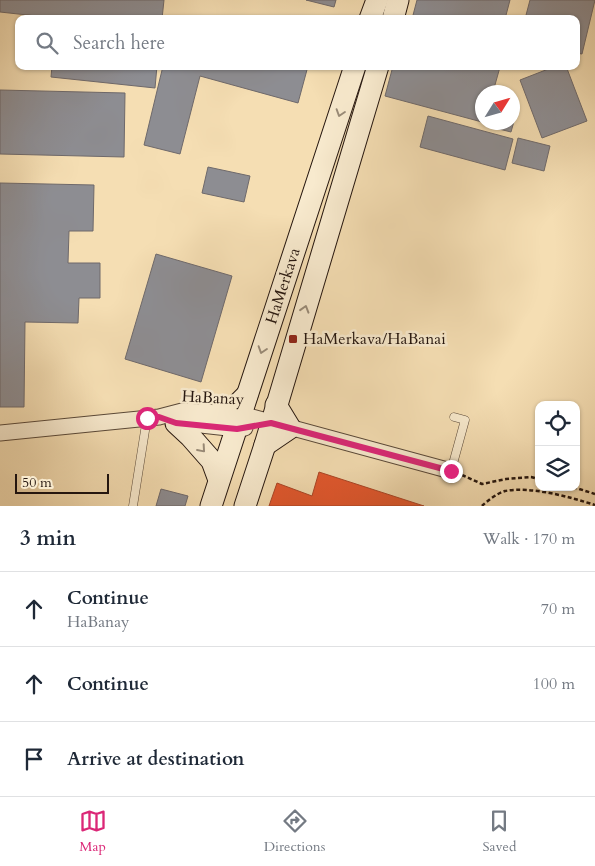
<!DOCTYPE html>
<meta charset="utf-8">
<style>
body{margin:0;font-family:Cardo,serif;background:#f6f6f7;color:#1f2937}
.controls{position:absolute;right:15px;bottom:15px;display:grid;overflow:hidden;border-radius:10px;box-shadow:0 1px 4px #0004}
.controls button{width:45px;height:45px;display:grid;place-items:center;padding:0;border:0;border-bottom:1px solid #e0e1e3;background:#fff;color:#1f2937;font:25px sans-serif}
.compass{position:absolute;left:475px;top:85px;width:45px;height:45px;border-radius:50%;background:#fff;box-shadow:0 1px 4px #0004;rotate:53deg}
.scale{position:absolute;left:15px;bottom:12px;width:94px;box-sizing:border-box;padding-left:5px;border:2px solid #25160f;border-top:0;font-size:14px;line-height:18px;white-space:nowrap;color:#25160f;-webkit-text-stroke:4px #f8eace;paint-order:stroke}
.stop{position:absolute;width:15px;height:15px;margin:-11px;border:4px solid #db2777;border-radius:50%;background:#fff}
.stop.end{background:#db2777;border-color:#fff;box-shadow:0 1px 5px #0008}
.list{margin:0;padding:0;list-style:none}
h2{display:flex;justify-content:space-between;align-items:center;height:65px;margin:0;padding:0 20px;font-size:21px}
h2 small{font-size:16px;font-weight:400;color:#747a83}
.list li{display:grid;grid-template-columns:32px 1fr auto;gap:15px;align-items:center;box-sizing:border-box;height:75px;padding:0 20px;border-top:1px solid #e0e1e3}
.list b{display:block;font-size:19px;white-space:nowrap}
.list p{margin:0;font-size:16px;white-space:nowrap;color:#747a83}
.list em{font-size:16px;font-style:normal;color:#747a83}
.icon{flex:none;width:28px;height:28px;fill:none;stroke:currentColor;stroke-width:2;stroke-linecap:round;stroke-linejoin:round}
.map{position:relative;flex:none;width:595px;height:506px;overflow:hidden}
.search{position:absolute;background:#fff;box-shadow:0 1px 4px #0004;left:15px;right:15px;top:15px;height:55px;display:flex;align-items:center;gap:12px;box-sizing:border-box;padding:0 18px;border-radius:10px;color:#747a83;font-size:19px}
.sheet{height:290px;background:#fff}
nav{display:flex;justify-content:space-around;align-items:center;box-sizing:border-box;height:70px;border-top:1px solid #e0e1e3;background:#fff;font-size:14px;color:#747a83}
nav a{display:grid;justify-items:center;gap:2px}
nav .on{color:#db2777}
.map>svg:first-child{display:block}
</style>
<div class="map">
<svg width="595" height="506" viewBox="0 0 595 506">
<rect width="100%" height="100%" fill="#f5deb3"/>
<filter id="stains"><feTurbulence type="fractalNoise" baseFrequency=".004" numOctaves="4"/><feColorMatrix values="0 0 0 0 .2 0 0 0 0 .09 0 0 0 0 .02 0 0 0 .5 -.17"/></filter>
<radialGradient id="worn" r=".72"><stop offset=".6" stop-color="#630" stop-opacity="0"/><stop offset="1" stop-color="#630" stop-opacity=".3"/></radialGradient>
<polygon fill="#e4572e" stroke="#ab4425" points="319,472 424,506 269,506 277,483 312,496"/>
<g fill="#8d8d92" stroke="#6e696b">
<polygon points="0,0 164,0 162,19 64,19 0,12"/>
<polygon points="306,0 336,0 334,7"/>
<polygon points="417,0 510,0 505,19 412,19"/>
<polygon points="530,0 595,0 582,54 576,53 576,19 525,19"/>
<polygon points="52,66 157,66 155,88 51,77"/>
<polygon points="163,66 308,66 298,103 200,76 180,154 144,145"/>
<polygon points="393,66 499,66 500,67 493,92 482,92 482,122 385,96"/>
<polygon points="556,66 566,66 587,121 542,138 520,80"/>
<polygon points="0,90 125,93 124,157 0,154"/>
<polygon points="512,105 518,107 511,132 491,127 492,122 512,122"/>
<polygon points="428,116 513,139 505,170 420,147"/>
<polygon points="518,138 550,146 544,171 512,163"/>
<polygon points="208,167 250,176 244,202 202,193"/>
<polygon points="0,183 94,185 93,231 69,231 68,263 100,263 100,298 79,298 78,323 25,322 24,407 0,407"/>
<polygon points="156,254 232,276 201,382 125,359"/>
<polygon points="161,489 188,496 185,506 156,506"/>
</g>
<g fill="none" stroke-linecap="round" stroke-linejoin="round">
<g stroke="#594838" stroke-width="9">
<g id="lane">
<polyline points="451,471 465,420 454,417"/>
<polyline points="133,506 147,418"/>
</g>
</g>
<g stroke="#594838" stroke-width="17">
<g id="street">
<polyline points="174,422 237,429 245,428"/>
<polyline points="0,433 159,417 182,411 241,414 451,471"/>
</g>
</g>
<g stroke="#25160f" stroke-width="23">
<g id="secondary">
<polyline points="370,19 377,0"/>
<polyline points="393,19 398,0"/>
<polyline points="220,413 238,404 247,395"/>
<polyline points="176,423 190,436 212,461 219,480"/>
<polyline points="265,445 290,428 276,405"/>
<polyline points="211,506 355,66"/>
<polyline points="245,506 265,445 378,66"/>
</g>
</g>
<g stroke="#25160f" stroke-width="2.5" stroke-dasharray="4 2.5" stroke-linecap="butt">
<polyline points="462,475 482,484 506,479 531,477 539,479"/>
<polyline points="573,487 595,494"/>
<path d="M 482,506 C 488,500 498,493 505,491 C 531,486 570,497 595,505"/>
</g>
<use href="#lane" stroke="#f8eace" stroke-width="8"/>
<use href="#street" stroke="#f8eace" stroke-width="15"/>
<use href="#secondary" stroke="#f8eace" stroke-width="21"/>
</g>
<defs><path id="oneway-chevron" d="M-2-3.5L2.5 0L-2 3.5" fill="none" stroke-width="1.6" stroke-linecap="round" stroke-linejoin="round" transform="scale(1.25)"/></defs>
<g stroke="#998b78">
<use href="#oneway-chevron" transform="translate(340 113) rotate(108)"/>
<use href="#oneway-chevron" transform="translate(305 309) rotate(-73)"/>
<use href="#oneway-chevron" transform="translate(262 350) rotate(108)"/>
<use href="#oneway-chevron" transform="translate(202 449) rotate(49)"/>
</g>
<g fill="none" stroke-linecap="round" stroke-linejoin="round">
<polyline stroke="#db2777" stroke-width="6" points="147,418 159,417 176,423 237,429 271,423 451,471"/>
</g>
<rect fill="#8f2418" stroke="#f8eace" stroke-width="2" x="288" y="334" width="10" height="10" rx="2.5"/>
<g text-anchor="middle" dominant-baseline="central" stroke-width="5" stroke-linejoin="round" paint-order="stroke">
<g font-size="16" fill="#25160f" stroke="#f8eace">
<text transform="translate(283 286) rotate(-72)">HaMerkava</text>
<text transform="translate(213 398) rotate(3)">HaBanay</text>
</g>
<g font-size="16" fill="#25160f" stroke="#f8eace" text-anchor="start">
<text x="303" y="339">HaMerkava/HaBanai</text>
</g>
</g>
<rect width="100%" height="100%" filter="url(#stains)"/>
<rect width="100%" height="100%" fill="url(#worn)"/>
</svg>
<div class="controls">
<button><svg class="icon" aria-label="locate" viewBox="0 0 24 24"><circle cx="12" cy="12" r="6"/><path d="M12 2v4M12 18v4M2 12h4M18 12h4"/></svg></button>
<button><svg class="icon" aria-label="layers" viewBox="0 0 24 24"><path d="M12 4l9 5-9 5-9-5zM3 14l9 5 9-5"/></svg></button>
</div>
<svg class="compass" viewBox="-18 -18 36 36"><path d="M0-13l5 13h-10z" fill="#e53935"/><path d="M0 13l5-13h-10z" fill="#747a83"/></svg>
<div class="scale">50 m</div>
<div class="stop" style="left:147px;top:418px"></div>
<div class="stop end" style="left:451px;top:471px"></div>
<div class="search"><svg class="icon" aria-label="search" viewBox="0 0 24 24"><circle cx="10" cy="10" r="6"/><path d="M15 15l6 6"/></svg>Search here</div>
</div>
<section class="sheet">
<h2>3 min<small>Walk · 170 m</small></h2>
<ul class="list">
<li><svg class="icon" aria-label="ahead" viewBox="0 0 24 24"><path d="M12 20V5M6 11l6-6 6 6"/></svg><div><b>Continue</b><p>HaBanay</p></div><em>70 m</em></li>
<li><svg class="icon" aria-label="ahead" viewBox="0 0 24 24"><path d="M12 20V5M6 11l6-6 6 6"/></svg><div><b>Continue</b></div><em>100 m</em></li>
<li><svg class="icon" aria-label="arrive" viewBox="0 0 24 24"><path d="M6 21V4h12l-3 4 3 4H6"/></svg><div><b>Arrive at destination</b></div></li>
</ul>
</section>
<nav>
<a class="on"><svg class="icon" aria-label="map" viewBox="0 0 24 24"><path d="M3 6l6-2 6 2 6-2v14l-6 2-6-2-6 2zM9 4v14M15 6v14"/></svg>Map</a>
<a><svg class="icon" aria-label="directions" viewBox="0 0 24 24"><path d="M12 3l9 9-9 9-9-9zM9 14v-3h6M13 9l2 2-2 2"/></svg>Directions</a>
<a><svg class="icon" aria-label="saved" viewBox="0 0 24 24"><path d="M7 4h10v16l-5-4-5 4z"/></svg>Saved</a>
</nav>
